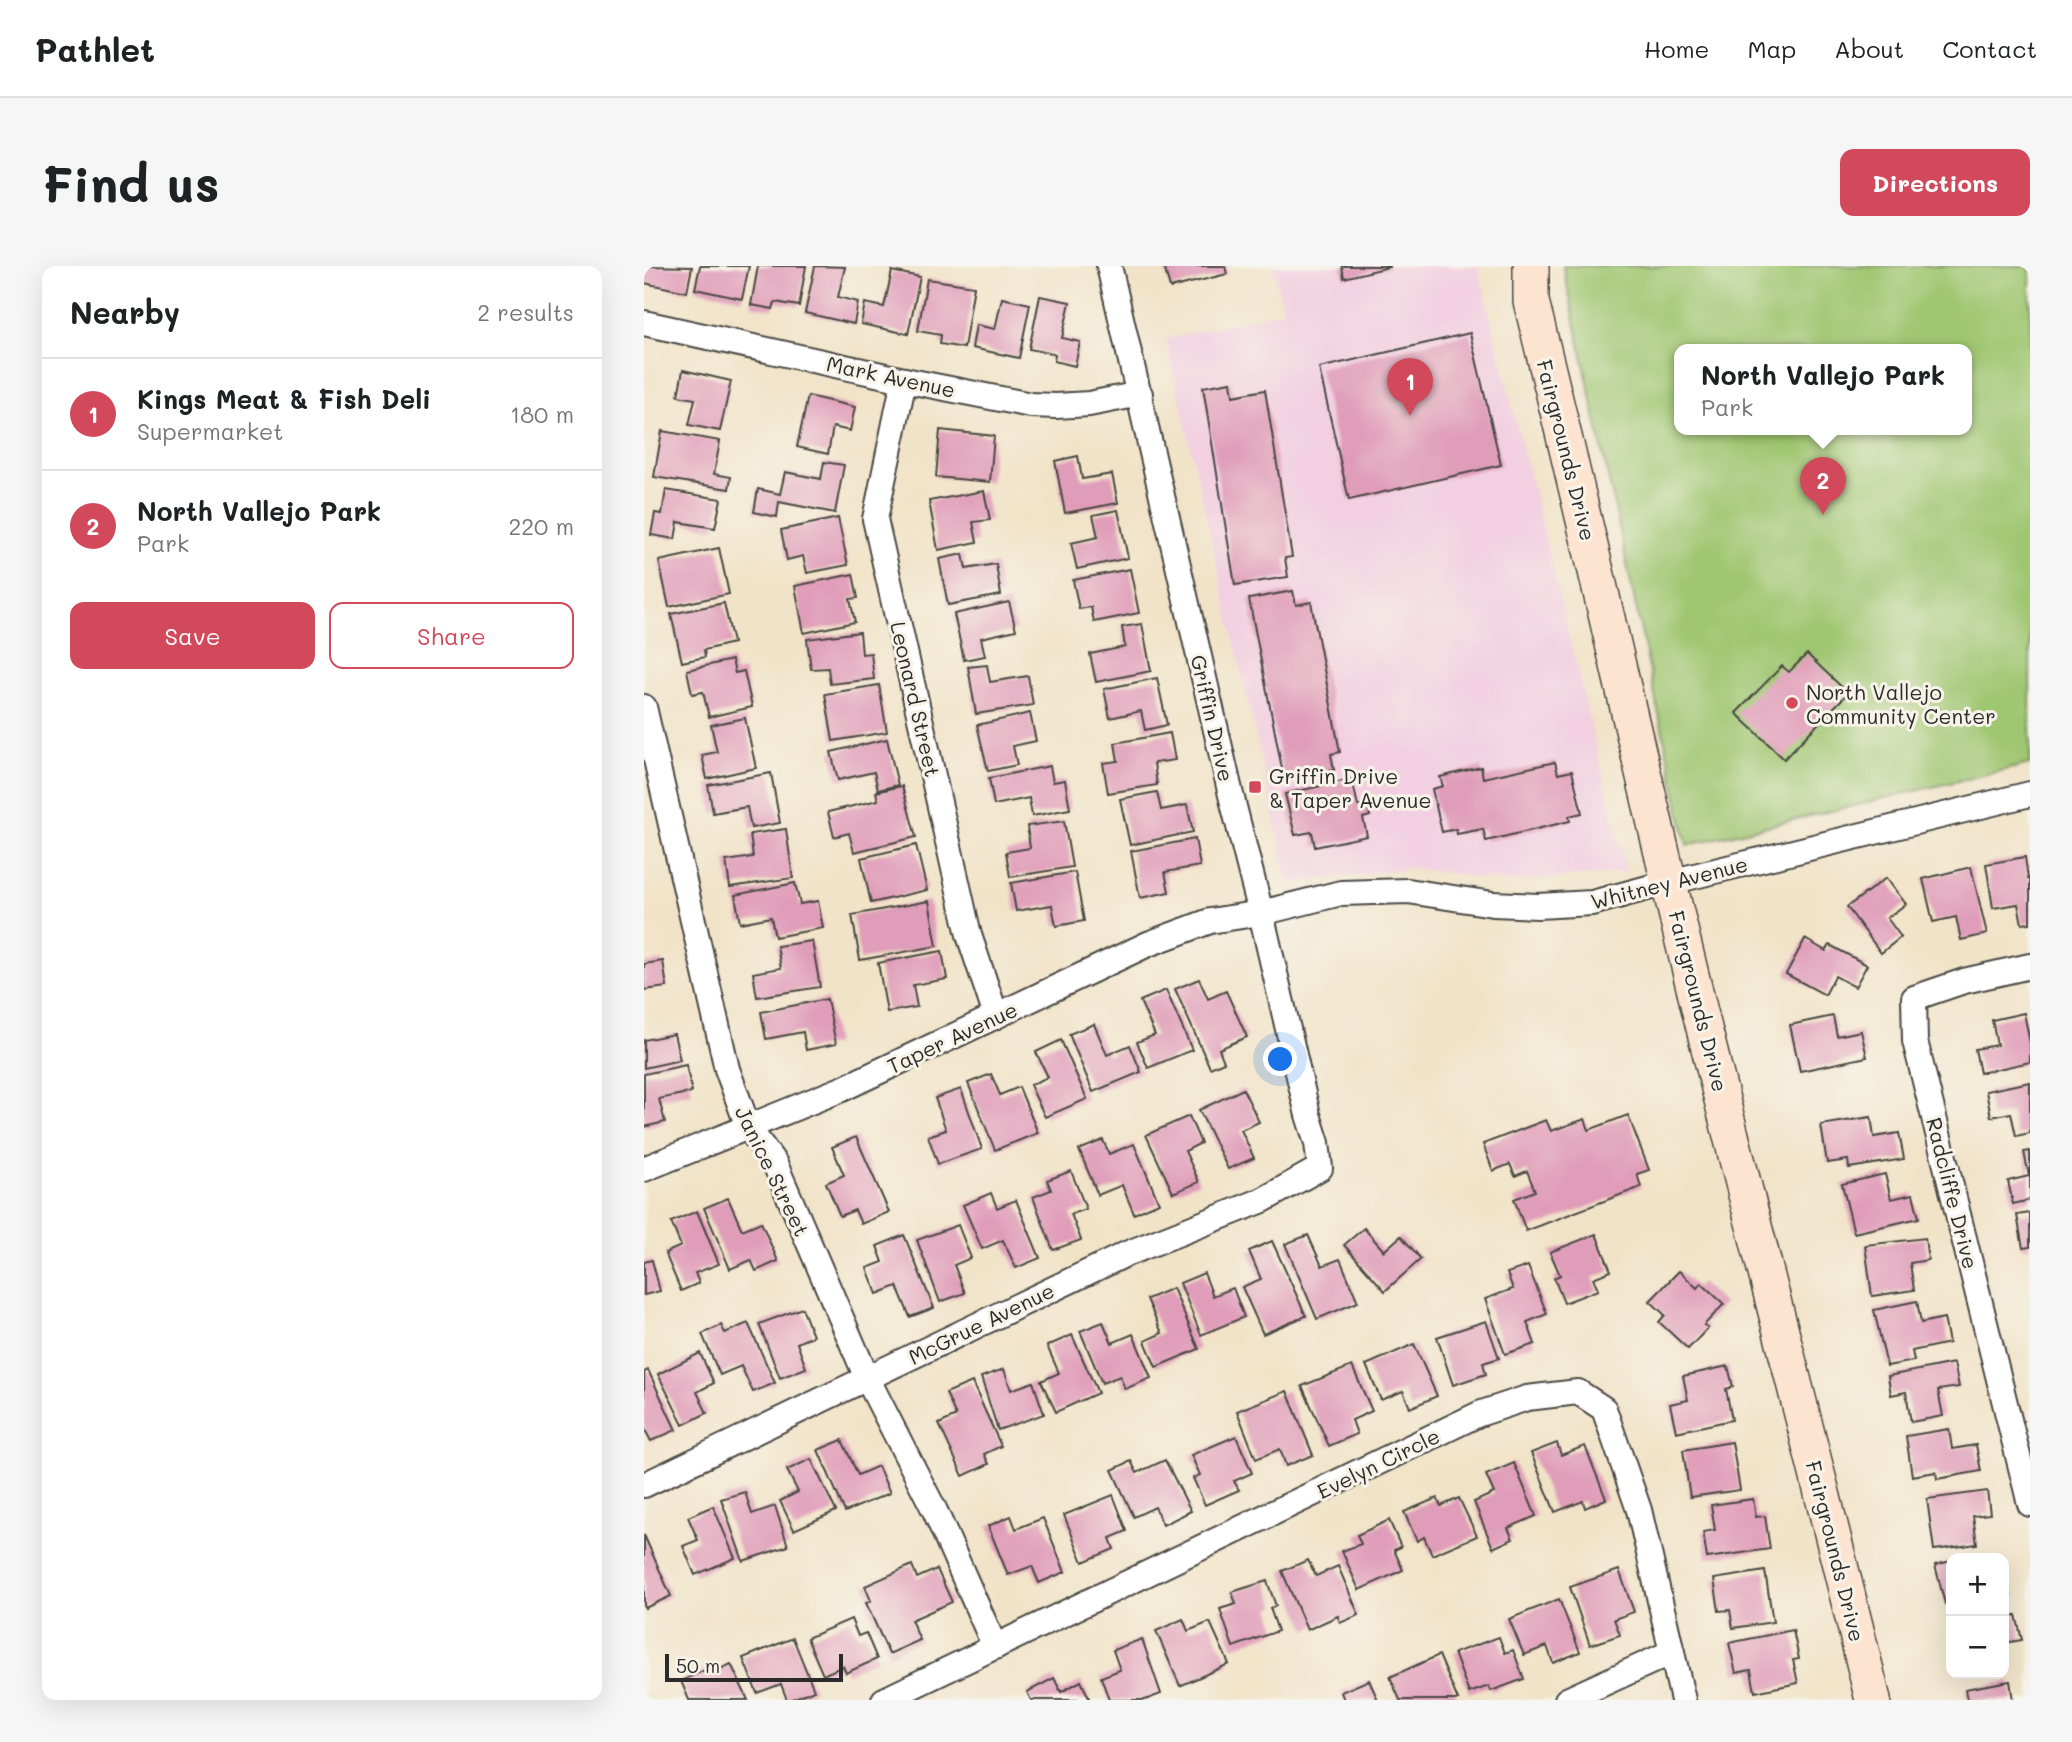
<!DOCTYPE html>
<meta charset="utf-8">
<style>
body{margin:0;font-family:Mali,sans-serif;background:#f6f6f6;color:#202124}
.controls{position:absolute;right:21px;bottom:21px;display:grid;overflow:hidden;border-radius:14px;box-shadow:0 7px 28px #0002}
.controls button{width:63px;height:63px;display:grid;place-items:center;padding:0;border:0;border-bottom:2px solid #e0e0e0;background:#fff;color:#202124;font:35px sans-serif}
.scale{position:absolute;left:21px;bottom:18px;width:178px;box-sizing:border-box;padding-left:7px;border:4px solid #2b2b2b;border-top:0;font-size:19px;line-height:24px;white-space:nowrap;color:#2b2b2b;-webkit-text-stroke:5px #f7f3e8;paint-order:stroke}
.you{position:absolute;left:637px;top:794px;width:24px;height:24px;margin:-18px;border:5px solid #fff;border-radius:50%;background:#1a73e8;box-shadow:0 0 0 10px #1a73e833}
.badge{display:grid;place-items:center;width:46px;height:46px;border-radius:50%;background:#d1495b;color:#fff;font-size:23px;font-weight:700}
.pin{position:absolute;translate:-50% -58px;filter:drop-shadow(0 2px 4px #0008)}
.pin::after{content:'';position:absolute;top:37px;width:24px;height:21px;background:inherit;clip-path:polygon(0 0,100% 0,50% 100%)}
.popup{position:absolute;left:1030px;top:78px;width:298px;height:91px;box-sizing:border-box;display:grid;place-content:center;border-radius:14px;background:#fff;filter:drop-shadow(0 2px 5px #0005);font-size:23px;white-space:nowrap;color:#757577}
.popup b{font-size:26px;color:#202124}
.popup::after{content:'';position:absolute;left:50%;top:100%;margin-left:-14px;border:14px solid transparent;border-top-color:#fff}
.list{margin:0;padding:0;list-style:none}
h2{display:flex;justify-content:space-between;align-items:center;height:91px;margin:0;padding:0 28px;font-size:30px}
h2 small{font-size:23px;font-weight:400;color:#757577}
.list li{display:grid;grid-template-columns:46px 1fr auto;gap:21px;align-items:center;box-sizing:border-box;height:112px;padding:0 28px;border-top:2px solid #e0e0e0}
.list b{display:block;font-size:26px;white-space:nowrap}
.list p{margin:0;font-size:23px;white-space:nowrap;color:#757577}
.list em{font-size:23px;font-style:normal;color:#757577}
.actions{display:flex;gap:14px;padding:21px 28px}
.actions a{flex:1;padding:16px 0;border:2px solid #d1495b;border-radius:14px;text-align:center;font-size:24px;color:#d1495b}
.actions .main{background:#d1495b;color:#fff}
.map{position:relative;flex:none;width:1386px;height:1434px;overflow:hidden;border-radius:14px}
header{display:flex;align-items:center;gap:42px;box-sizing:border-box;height:98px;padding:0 35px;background:#fff;border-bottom:2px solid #e0e0e0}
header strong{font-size:33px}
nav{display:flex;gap:38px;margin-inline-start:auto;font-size:24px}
.intro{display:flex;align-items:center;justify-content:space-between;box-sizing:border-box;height:168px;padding:0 42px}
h1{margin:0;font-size:49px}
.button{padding:18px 32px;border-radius:14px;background:#d1495b;color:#fff;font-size:24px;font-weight:700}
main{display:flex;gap:42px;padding:0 42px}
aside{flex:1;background:#fff;border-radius:14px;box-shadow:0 7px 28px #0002}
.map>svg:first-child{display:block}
</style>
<header>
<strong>Pathlet</strong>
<nav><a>Home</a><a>Map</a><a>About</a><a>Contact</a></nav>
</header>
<div class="intro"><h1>Find us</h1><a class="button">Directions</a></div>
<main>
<aside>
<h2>Nearby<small>2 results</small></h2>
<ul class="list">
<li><span class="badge">1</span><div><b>Kings Meat &amp; Fish Deli</b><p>Supermarket</p></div><em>180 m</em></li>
<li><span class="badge">2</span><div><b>North Vallejo Park</b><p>Park</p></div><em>220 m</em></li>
</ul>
<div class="actions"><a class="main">Save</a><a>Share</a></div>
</aside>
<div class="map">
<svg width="1386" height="1434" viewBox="0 0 1386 1434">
<rect width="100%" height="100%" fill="#f7f3e8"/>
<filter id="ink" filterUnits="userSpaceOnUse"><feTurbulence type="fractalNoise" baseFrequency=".0143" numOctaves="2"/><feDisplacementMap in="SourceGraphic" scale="14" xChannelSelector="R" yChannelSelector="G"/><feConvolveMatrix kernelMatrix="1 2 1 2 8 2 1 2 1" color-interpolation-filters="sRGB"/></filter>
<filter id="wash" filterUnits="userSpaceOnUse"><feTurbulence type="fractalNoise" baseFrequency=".00686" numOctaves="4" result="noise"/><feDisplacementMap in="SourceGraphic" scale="28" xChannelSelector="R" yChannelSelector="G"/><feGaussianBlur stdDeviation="1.57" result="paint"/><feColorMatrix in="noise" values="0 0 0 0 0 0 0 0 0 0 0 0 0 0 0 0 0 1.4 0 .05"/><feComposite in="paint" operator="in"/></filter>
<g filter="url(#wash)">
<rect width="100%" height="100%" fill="#f1e3c8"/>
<polygon fill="#f2cfe1" points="629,0 834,0 983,606 864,616 769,602 645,617 522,73 639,45"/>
<path fill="#9fc671" stroke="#65784e" stroke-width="2" fill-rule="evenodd" d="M 919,0 L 1386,0 L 1386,498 L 1043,579 ZM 1036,83 L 1322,83 L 1322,163 L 1036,163 Z"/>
<g id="blocks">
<g fill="#e09db9">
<polygon points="0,0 48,1 43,26 0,17"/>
<polygon points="56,0 105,0 98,33 51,23"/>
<polygon points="114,0 162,0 155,40 131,36 129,43 107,39"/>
<polygon points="171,0 201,1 194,31 214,36 210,58 161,47"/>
<polygon points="520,0 581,0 583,8 526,22"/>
<polygon points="698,0 745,0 745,1 700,12"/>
<polygon points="248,5 276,11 264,68 217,58 221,37 240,41"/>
<polygon points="283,13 330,20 320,82 296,78 297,69 274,65"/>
<polygon points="396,30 426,36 418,72 436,76 431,100 410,95 411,88 385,83"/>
<polygon points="358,32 386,38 375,92 328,82 332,59 351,63"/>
<polygon points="826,67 857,199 705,234 675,102"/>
<polygon points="39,104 87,115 76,165 45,159 51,133 34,130"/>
<polygon points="587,116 589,130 621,124 648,291 641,292 644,311 591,319 559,121"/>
<polygon points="164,130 211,141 206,165 189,161 184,188 153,181"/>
<polygon points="296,164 350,170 346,216 292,211"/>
<polygon points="18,165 76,175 70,208 87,211 85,223 10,211"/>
<polygon points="434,190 438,213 468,208 474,237 421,247 411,195"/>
<polygon points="180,196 200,199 191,247 135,236 133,251 110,246 114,223 136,228 141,206 177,213"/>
<polygon points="22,224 77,233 71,262 34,256 31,273 7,269 11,247 18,248"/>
<polygon points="340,225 346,254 329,256 333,276 294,284 285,235"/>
<polygon points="474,244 484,292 433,303 427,277 454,271 449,249"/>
<polygon points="194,252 204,299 163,307 159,290 143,294 137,264"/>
<polygon points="75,282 85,328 25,341 15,295"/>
<polygon points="319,288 322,303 352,298 357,329 304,339 295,293"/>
<polygon points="486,303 495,347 450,356 447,341 435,343 429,314"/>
<polygon points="209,308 214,332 206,333 211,356 160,367 151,320"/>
<polygon points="649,325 652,339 667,336 696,486 687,488 690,504 640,513 605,333"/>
<polygon points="365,336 372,364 337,372 341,390 320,394 310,348"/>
<polygon points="80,337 89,377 60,384 61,391 38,396 27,348"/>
<polygon points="498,358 507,405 452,416 446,388 481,381 478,361"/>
<polygon points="216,366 218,388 227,387 230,413 186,418 184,402 167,403 163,373"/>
<polygon points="1163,388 1204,427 1140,493 1092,447 1138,400 1145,406"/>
<polygon points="88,394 91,407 100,405 108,441 65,451 59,426 48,428 43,404"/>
<polygon points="343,399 346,416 384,410 389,439 332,448 324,401"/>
<polygon points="513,412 523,459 501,464 497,445 466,452 460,423"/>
<polygon points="235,419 243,466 189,475 181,428"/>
<polygon points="386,447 392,475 369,480 373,499 344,505 333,459"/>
<polygon points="101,452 112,502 63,513 58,489 73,486 67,459"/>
<polygon points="526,467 531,494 510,497 513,519 464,527 459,497 474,495 471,477"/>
<polygon points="243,473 254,519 234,524 230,506 194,514 187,486"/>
<polygon points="911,496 914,508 928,505 938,547 925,550 926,555 842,575 839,563 813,568 812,563 798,566 788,523 799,520 796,511 837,501 839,512"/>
<polygon points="406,500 409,516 421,514 426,543 388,550 385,532 350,539 345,512"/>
<polygon points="127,507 136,557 107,562 103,541 69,547 64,519"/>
<polygon points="708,513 714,540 724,537 726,550 719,552 723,570 671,581 668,566 651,569 641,528"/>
<polygon points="258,520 272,571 210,586 205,567 190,571 184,546 234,534 232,526"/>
<polygon points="513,526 517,544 543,539 549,566 486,579 476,533"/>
<polygon points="420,555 428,601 366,611 362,586 386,582 383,560"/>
<polygon points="142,563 149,612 86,621 82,595 109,591 106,568"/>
<polygon points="551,573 556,600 521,606 525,626 496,632 487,585"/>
<polygon points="272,579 283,624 227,637 217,592"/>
<polygon points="1381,591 1384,613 1386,612 1386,657 1378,658 1374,638 1349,642 1342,598"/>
<polygon points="1327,601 1343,668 1317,674 1312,651 1289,656 1279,613"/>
<polygon points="431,606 440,655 412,660 408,639 372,645 367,617"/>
<polygon points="1242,612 1262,638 1243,652 1257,671 1237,687 1203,641"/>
<polygon points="151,617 156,638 174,635 179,662 131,671 127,651 96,657 91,629"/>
<polygon points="285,635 293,680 216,694 208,649"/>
<polygon points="1161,673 1182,685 1186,679 1223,699 1211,721 1191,710 1181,729 1142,708"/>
<polygon points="168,675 176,721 113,731 109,707 137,702 133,680"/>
<polygon points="298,685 303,713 269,719 273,741 243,746 234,697"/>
<polygon points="19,695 23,721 0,724 0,698"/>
<polygon points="555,713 564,733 582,725 603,771 575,783 580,796 566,802 531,723"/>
<polygon points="522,724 548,784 504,802 493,776 511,769 496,735"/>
<polygon points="183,733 192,778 162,784 159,766 122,773 117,746"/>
<polygon points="1380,747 1386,777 1386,796 1336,807 1331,783 1353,779 1348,754"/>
<polygon points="1189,750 1193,770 1217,765 1223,791 1156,805 1146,759"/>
<polygon points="450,758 463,789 486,779 497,806 449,826 425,768"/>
<polygon points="30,768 36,794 0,802 0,774"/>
<polygon points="417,774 443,833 401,851 386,819 404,811 392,786"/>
<polygon points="42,799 48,826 15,833 21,856 0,861 0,808"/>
<polygon points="347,808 356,829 375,821 394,867 351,884 324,817"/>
<polygon points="1386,816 1386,867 1372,870 1367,847 1347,851 1342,825"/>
<polygon points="317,823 338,883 294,898 284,870 302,864 291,832"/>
<polygon points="599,823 615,856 597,864 610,892 584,903 555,844"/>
<polygon points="984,849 1005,904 993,908 997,921 882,965 870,933 891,925 883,905 871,910 866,898 849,905 839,878 902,854 907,865 941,853 945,864"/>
<polygon points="545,850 557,877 541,885 555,916 529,927 502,869"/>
<polygon points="1227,851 1230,871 1255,867 1260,893 1205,902 1204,894 1183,897 1177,859"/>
<polygon points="212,871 245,946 217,958 211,944 196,950 182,917 200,909 188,881"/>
<polygon points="459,874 465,888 490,878 515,937 490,948 478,919 454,929 435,884"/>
<polygon points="1386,885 1386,934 1369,938 1364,915 1385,910 1380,886"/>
<polygon points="427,905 442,943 427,948 437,974 409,984 389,931 407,924 403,914"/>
<polygon points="1241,908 1247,933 1269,928 1275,952 1210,967 1198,918"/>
<polygon points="347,927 353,942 372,934 396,992 372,1002 359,974 338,983 319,939"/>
<polygon points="84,932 98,964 117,956 134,995 112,1005 107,994 86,1003 60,942"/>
<polygon points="53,945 75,998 51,1007 55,1017 37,1025 21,987 37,980 27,956"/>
<polygon points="1386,947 1386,981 1379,982 1373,949"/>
<polygon points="314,959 327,992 310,999 321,1027 296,1036 273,974"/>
<polygon points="720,962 740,985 757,970 777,993 741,1025 700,979"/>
<polygon points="952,968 967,1005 949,1012 954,1024 920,1037 910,1012 916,1009 906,986"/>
<polygon points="260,969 290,1042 266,1051 253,1020 233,1028 223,1002 239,996 233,980"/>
<polygon points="664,969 678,1000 696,993 714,1036 673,1053 641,978"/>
<polygon points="1281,972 1284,994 1266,997 1270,1024 1228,1030 1221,979"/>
<polygon points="628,975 662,1050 619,1068 598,1021 617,1013 605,985"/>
<polygon points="8,994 16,1025 0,1029 0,996"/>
<polygon points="884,1000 903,1048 883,1056 891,1078 861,1088 841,1033 869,1023 863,1007"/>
<polygon points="1035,1005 1053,1022 1057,1017 1080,1038 1060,1059 1064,1062 1044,1083 1015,1056 1021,1049 1006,1035"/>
<polygon points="560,1007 569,1030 589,1022 600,1051 557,1069 536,1017"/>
<polygon points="529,1022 555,1083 512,1101 501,1075 518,1067 503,1033"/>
<polygon points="1273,1035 1277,1057 1300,1052 1305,1077 1268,1085 1270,1095 1243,1100 1230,1044"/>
<polygon points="158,1042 169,1070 153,1077 162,1102 136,1112 115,1058"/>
<polygon points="842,1055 855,1092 839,1097 842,1108 809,1119 793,1071"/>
<polygon points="459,1056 468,1077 489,1068 507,1112 481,1123 476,1110 458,1117 436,1065"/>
<polygon points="104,1057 131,1117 109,1126 97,1100 76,1109 58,1068 77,1059 81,1067"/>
<polygon points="428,1069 454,1127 412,1146 397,1115 415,1107 403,1080"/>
<polygon points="770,1078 793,1130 766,1142 759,1125 737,1134 722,1099"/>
<polygon points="56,1087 70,1117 53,1126 63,1147 39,1159 14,1108"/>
<polygon points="1310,1097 1315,1121 1294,1124 1299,1150 1267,1156 1262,1126 1247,1129 1244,1110"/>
<polygon points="708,1100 728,1145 708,1154 713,1168 685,1180 658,1120"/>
<polygon points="1084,1100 1089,1121 1082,1123 1088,1154 1032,1166 1026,1138 1044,1134 1039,1110"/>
<polygon points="360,1103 367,1124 389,1116 400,1148 354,1164 337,1111"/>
<polygon points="4,1104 32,1164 7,1175 0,1162 0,1106"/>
<polygon points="328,1116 357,1180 340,1188 345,1198 319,1210 295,1158 312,1150 302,1127"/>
<polygon points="643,1125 669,1189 642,1200 636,1183 612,1193 593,1145"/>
<polygon points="1305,1163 1308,1183 1332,1179 1337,1205 1293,1213 1292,1206 1268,1210 1262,1170"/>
<polygon points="592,1170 608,1207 590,1215 595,1224 561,1239 549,1212 556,1209 547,1189"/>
<polygon points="198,1174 214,1209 234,1200 246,1227 201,1246 174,1184"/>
<polygon points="1088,1176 1096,1224 1046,1231 1039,1184"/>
<polygon points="913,1177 917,1189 941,1180 962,1233 941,1242 939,1235 911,1246 887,1187"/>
<polygon points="167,1193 192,1245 150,1264 136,1235 154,1226 143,1204"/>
<polygon points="521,1194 547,1245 519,1259 511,1241 490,1251 468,1204 487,1195 493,1207"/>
<polygon points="870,1197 892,1250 864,1262 869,1273 849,1282 830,1236 850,1227 842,1209"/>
<polygon points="1343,1225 1346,1248 1329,1250 1333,1278 1290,1284 1283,1233"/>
<polygon points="101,1226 108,1248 131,1240 144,1280 99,1295 77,1233"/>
<polygon points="469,1229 483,1265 466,1272 470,1283 439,1296 420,1249"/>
<polygon points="793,1232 797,1240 815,1232 833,1270 788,1289 780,1271 773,1275 760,1246"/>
<polygon points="1109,1233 1112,1251 1121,1250 1126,1283 1063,1292 1059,1266 1071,1264 1067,1239"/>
<polygon points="69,1240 91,1292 51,1309 39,1280 54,1274 44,1251"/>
<polygon points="367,1250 372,1263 399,1252 421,1306 395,1317 388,1300 364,1309 344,1260"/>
<polygon points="745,1254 757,1281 750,1284 759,1304 715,1324 698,1285 717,1278 713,1269"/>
<polygon points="0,1269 27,1330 1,1342 0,1339"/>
<polygon points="664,1294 672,1310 694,1300 715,1349 696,1357 694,1350 663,1364 638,1305"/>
<polygon points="1307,1295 1307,1336 1301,1338 1291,1299"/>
<polygon points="268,1299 273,1312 293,1303 308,1336 267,1354 276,1374 245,1388 222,1337 227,1335 221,1320"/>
<polygon points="975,1304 990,1346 970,1353 976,1369 946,1379 926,1321"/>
<polygon points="1121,1305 1129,1356 1089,1362 1086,1344 1075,1345 1070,1313"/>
<polygon points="1360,1305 1367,1330 1360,1332"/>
<polygon points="623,1315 632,1340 626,1342 634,1365 589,1381 576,1343 592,1338 588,1326"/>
<polygon points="915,1333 936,1386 909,1397 903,1380 880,1389 865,1353"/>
<polygon points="1372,1349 1378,1374 1360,1377 1360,1351"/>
<polygon points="207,1353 214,1370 222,1367 233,1393 202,1407 199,1400 179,1409 163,1372"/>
<polygon points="539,1353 544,1365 566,1356 585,1398 536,1420 512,1365"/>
<polygon points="1149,1364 1155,1393 1149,1394 1154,1417 1111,1426 1107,1404 1092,1407 1085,1377"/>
<polygon points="855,1371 861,1387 869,1384 880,1413 847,1425 845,1420 825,1427 810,1387"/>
<polygon points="149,1372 170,1424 146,1434 143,1434 137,1418 113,1427 99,1392"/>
<polygon points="498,1373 517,1428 501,1434 465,1434 457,1411 476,1404 469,1384"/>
<polygon points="795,1389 814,1434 756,1434 746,1411"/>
<polygon points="87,1398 104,1434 45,1434 37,1415 63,1403 65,1408"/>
<polygon points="410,1412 417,1426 437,1415 446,1434 387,1434 383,1426"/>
<polygon points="725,1414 734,1434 700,1434 697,1426"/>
<polygon points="1366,1415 1369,1434 1323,1434 1321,1423"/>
</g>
</g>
</g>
<g filter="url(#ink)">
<use href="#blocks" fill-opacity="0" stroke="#494743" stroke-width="2"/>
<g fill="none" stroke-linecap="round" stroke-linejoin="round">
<g stroke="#494743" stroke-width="28">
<g id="minor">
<polyline points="0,57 260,114 387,139 412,140 445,138 496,128"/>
<polyline points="260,114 231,253 325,669 352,750"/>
<polyline points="0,441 83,803 104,861 131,898 223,1112 291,1245 351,1381"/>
<polyline points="1386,700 1320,715 1270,732 1271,775 1386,1238"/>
<polyline points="0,903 198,823 504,678 566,655 617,647 697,627 764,625 849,638 894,640 948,637 1026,616 1386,528"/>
<polyline points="0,1219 482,988 619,934 676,902 673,877 664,849 617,647 587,529 465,0"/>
<polyline points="240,1434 835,1148 883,1132 934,1126 960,1143 995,1244 1039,1434"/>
<polyline points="923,1434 1028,1386"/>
</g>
</g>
<g stroke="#494743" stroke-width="38">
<path id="secondary" d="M 887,0 L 887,35 C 946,271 998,509 1056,746 C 1113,976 1174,1204 1229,1434"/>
</g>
<use href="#minor" stroke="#fff" stroke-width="24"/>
<use href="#secondary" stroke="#fde4d1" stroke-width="35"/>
</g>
</g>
<g fill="#d1495b" stroke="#f7f3e8" stroke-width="2.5">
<circle cx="1148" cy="437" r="7"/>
<rect x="604" y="514" width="14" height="14" rx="3.5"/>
</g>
<g text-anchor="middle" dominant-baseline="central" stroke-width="6" stroke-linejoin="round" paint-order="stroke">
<g font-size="21" fill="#2b2b2b" stroke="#f7f3e8">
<text transform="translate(247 110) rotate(12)">Mark Avenue</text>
<text transform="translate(923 184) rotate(76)">Fairgrounds Drive</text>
<text transform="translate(272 433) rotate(77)">Leonard Street</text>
<text transform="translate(569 452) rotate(77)">Griffin Drive</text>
<text transform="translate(1025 616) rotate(-14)">Whitney Avenue</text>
<text transform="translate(1055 735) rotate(76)">Fairgrounds Drive</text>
<text transform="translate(308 771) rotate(-25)">Taper Avenue</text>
<text transform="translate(129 905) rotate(64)">Janice Street</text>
<text transform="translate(1309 927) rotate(76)">Radcliffe Drive</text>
<text transform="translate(337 1057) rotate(-26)">McGrue Avenue</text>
<text transform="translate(734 1197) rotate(-26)">Evelyn Circle</text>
<text transform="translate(1192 1285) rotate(76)">Fairgrounds Drive</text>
</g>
<g font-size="21" fill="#2b2b2b" stroke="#f7f3e8" text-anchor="start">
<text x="1162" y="425">North Vallejo<tspan x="1162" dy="24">Community Center</tspan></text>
<text x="625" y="509">Griffin Drive<tspan x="625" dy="24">&amp; Taper Avenue</tspan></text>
</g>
</g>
</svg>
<div class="controls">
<button>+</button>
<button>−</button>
</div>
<div class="scale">50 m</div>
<div class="you"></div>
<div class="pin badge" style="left:766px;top:150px">1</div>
<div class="pin badge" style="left:1179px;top:249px">2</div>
<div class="popup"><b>North Vallejo Park</b>Park</div>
</div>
</main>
